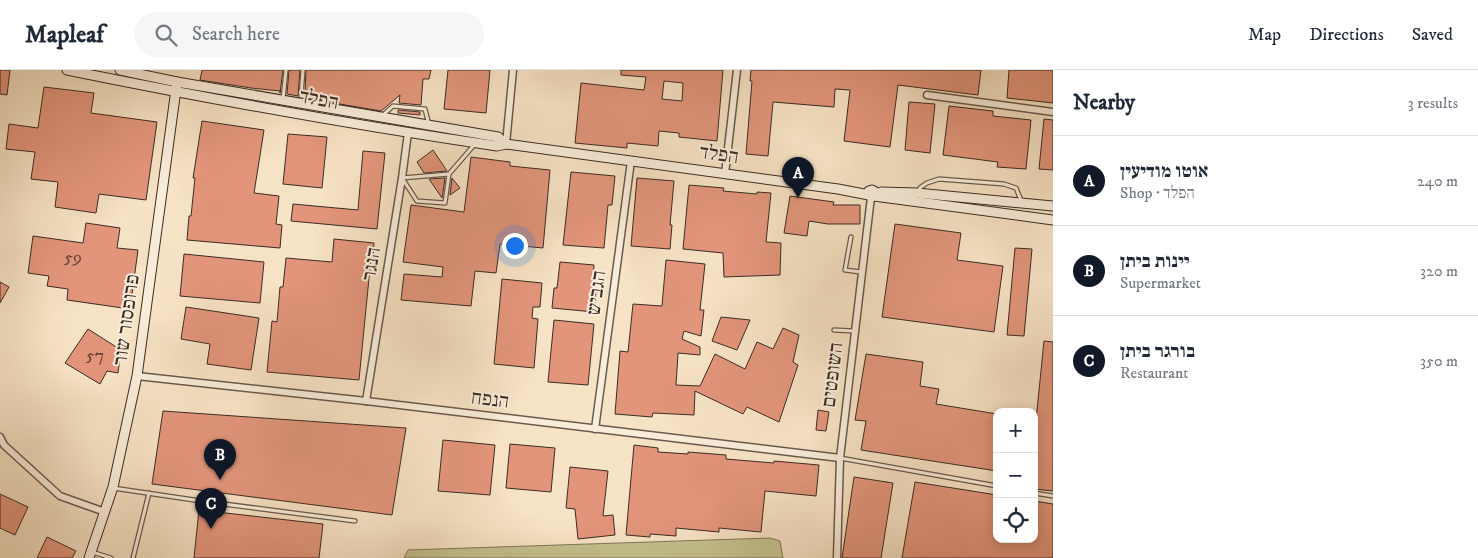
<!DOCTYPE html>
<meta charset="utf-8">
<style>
body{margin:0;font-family:"IM FELL DW Pica","Frank Ruhl Libre",serif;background:#f6f6f7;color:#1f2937}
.controls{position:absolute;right:15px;bottom:15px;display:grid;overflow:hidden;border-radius:10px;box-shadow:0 2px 12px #0003}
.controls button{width:45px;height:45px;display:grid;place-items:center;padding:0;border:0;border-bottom:1px solid #e0e1e3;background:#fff;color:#1f2937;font:25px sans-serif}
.you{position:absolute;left:514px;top:175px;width:18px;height:18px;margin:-12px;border:4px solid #fff;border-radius:50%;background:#1a73e8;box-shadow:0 0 0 8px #1a73e833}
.badge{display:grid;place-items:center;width:32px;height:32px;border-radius:50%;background:#111827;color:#fff;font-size:16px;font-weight:700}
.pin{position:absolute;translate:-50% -41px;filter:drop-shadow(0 1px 2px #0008)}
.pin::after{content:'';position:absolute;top:26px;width:18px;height:15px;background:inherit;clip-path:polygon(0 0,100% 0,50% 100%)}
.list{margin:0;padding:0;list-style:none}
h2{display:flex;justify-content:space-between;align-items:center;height:65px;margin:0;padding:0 20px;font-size:21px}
h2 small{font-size:16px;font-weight:400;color:#747a83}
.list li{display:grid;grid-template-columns:32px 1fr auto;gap:15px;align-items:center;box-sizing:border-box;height:90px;padding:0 20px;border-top:1px solid #e0e1e3}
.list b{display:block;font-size:19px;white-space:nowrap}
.list p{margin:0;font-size:16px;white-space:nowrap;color:#747a83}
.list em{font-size:16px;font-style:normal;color:#747a83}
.icon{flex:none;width:28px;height:28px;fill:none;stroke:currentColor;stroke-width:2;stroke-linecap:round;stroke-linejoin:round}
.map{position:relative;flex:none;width:1053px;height:488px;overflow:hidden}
header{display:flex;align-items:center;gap:30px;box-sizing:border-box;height:70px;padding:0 25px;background:#fff;border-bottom:1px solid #e0e1e3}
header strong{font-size:24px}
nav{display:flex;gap:28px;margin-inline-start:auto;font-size:18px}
.search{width:350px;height:45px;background:#f6f6f7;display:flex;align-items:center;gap:12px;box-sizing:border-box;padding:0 18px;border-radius:28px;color:#747a83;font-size:19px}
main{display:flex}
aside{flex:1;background:#fff}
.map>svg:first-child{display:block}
</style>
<header>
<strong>Mapleaf</strong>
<div class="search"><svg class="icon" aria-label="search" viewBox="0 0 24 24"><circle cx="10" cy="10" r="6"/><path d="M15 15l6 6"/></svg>Search here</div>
<nav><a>Map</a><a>Directions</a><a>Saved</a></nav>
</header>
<main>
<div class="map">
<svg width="1053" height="488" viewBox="0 0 1053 488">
<rect width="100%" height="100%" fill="#f6e2c4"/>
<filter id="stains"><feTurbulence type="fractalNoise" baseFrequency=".004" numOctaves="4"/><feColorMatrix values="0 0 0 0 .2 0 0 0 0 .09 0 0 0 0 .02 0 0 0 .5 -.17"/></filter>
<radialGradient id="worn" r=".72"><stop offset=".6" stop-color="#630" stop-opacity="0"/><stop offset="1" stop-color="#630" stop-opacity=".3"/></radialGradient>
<polygon fill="#c4c18f" stroke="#80765a" points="770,468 780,471 783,488 404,488 408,480"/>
<g fill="#e2957b" stroke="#3c2b25" fill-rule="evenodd">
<polygon points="0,0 10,0 7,25 0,24"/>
<polygon points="202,0 283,0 280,23 280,21 251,18 200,10"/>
<polygon points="289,0 300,0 298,26 287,24"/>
<polygon points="306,0 431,0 429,9 423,9 421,35 399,33 400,25 381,41 316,30 317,27 316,24 305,23"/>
<polygon points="448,0 490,0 486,43 444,39"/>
<path d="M 621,0 L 723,0 L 717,71 L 679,67 L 679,63 L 659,61 L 658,76 L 627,73 L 627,78 L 575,73 L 581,13 L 644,20 L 646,7 L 621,5 ZM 664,11 L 683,13 L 682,31 L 662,29 Z"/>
<polygon points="751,0 981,0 978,25 898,15 890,77 844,71 850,20 835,19 834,37 773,32 768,86 746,84 752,11 750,11"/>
<polygon points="1009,0 1053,0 1053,33 1007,28"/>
<polygon points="44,17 94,23 91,43 157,52 146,130 99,124 96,143 55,137 58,112 31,109 35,82 6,79 9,54 38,58"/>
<polygon points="909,32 935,34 930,83 905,80"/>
<polygon points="949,36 993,41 993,46 1031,50 1026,99 997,97 998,92 943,85"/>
<polygon points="398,40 420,42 420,45 398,43"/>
<polygon points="1044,49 1053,50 1053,100 1039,99"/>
<polygon points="202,51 264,60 254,123 279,126 276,154 282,155 280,178 187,170 189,146 191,146 195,108 193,108"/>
<polygon points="288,64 327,67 322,118 283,114"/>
<polygon points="433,80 447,101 424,103 417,92"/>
<polygon points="363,81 385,83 377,159 291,151 293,134 358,140"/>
<polygon points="471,87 510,92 510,96 550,100 543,178 500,174 496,203 475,201 471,236 401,230 404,204 442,207 443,197 403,192 411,135 464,142"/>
<polygon points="571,102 615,106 612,135 608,135 604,178 563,175"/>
<polygon points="445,108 442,128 429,109"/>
<polygon points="452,108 460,118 450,125"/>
<polygon points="637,108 674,111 670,155 672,155 670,179 631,176"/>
<polygon points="689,115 724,118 723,121 757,124 757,122 771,123 766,172 781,173 780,205 724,207 723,183 683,179"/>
<polygon points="790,126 834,132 833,135 860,135 860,154 828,154 809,151 807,166 784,163"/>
<polygon points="86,153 120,158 117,178 138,180 130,239 67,230 68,219 47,216 49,206 28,203 33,166 83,173"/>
<polygon points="895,154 961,163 957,190 1003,196 994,262 882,247"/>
<polygon points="334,169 374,173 373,188 371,188 359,310 267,302 272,251 277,252 280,217 283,217 286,188 332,192"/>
<polygon points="1015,178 1032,179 1024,266 1007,265"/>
<polygon points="184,184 264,192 260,233 180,226"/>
<polygon points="666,190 705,194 700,240 704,240 701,266 684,261 682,269 700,277 700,285 678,283 676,315 700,316 715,284 745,299 757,272 773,279 783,258 799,265 793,292 798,295 779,352 747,337 743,344 695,321 694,345 653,343 652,347 615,344 620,281 628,282 633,234 662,236"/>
<polygon points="560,192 594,195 592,221 596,221 594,242 552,238 554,218 557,218"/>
<polygon points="502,209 542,213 540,237 533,237 532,248 538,249 534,298 494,294"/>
<polygon points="0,212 9,217 0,233"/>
<polygon points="186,237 259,248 251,300 207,294 210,274 181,269"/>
<polygon points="721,247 750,250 737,280 712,271"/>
<polygon points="554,250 594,254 588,315 548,312"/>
<polygon points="88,259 121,280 118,303 107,301 100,314 65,293"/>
<polygon points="1044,271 1053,272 1053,421 1034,419 1034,370"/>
<polygon points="866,284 923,292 920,316 939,319 936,334 997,344 997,401 861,380 866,351 855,350"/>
<polygon points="818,340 829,342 826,361 816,360"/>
<polygon points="163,341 406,358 392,445 152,414"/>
<polygon points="443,370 495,375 490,425 438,421"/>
<polygon points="510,374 555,378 551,422 506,418"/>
<polygon points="634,375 658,378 658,382 688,384 688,382 726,385 726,389 774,393 774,391 819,395 816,426 765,421 761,462 719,458 719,462 676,458 676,466 650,464 650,467 626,465"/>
<polygon points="570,397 608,401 603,446 613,445 615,465 578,469 575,439 566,438"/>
<polygon points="854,407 893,413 881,488 842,488"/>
<polygon points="915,412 997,425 997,469 1034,469 1034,431 1053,434 1053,488 902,488"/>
<polygon points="0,424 28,437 15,465 0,458"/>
<polygon points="199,440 323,454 319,488 194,488"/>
<polygon points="47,467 76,481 72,488 37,488"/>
</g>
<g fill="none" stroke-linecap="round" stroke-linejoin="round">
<g stroke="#6a594d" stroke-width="5.5">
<g id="lane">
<polyline points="303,0 301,26 314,27"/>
<polyline points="283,29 286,0"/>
<polyline points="383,45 393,36 425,39 429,55"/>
<polyline points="449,104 445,133 417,131 402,108 449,104 475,74"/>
<polyline points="918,121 921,117 927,113 939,109 1004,114 1016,118 1021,130"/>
<polyline points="851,167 845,200 861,202"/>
<polyline points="834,260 854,261"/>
<polyline points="840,388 997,416"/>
<polyline points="113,418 201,431 355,451"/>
<polyline points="1034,423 1053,426"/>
<polyline points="92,482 111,488"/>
<polyline points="133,488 149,423"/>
</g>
</g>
<g stroke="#6a594d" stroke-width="9">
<g id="street">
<polyline points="927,25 1053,42"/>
<polyline points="506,74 513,0"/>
<polyline points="725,104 737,0"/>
<polyline points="137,306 366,331 840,388"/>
<polyline points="366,331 402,108 408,63"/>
<polyline points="595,359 631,91"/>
<polyline points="0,367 4,375 60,426 105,442"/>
<polyline points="837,488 840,388 871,127"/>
</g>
</g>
<g stroke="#3c2b25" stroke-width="11">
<g id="secondary">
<path d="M 67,0 C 210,29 353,55 497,76 L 506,74 L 838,119 L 869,125"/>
<polyline points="120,0 177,12 498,67 506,74"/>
<polyline points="881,122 917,123 1053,136"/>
<polyline points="874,126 875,123 874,121 872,120 869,121 869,125 872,127 874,126 1053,150"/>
<polyline points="89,488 113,417 137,306 177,12"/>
</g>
</g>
<use href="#lane" stroke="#f9ecd9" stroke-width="3"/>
<use href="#street" stroke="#f9ecd9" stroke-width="6"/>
<use href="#secondary" stroke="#f9ecd9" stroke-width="9"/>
</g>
<g text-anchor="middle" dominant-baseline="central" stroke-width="4" stroke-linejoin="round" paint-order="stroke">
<g font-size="18" fill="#66463a">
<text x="73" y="188">59</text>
<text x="95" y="286">57</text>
</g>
<g font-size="20" fill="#3c2b25" stroke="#f9ecd9">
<text transform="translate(319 30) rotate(10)">הפלד</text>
<text transform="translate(719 85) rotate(8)">הפלד</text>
<text transform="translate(372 194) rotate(-81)">הנגר</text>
<text transform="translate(597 223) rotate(-82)">הגביש</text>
<text transform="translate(127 250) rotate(-82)">פרופסור שור</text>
<text transform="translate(833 305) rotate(-83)">השופטים</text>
<text transform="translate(490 330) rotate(7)">הנפח</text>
</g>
</g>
<rect width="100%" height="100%" filter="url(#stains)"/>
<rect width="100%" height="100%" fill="url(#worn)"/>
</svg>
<div class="controls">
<button>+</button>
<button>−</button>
<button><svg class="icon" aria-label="locate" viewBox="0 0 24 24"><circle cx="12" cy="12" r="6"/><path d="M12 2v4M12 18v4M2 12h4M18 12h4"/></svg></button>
</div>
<div class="you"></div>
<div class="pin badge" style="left:798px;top:128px">A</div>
<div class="pin badge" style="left:220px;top:410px">B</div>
<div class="pin badge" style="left:211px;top:459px">C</div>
</div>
<aside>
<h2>Nearby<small>3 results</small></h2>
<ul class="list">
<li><span class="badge">A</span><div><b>אוטו מודיעין</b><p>Shop · הפלד</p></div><em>240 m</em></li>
<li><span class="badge">B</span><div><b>יינות ביתן</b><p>Supermarket</p></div><em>320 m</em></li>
<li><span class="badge">C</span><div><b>בורגר ביתן</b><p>Restaurant</p></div><em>350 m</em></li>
</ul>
</aside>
</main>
